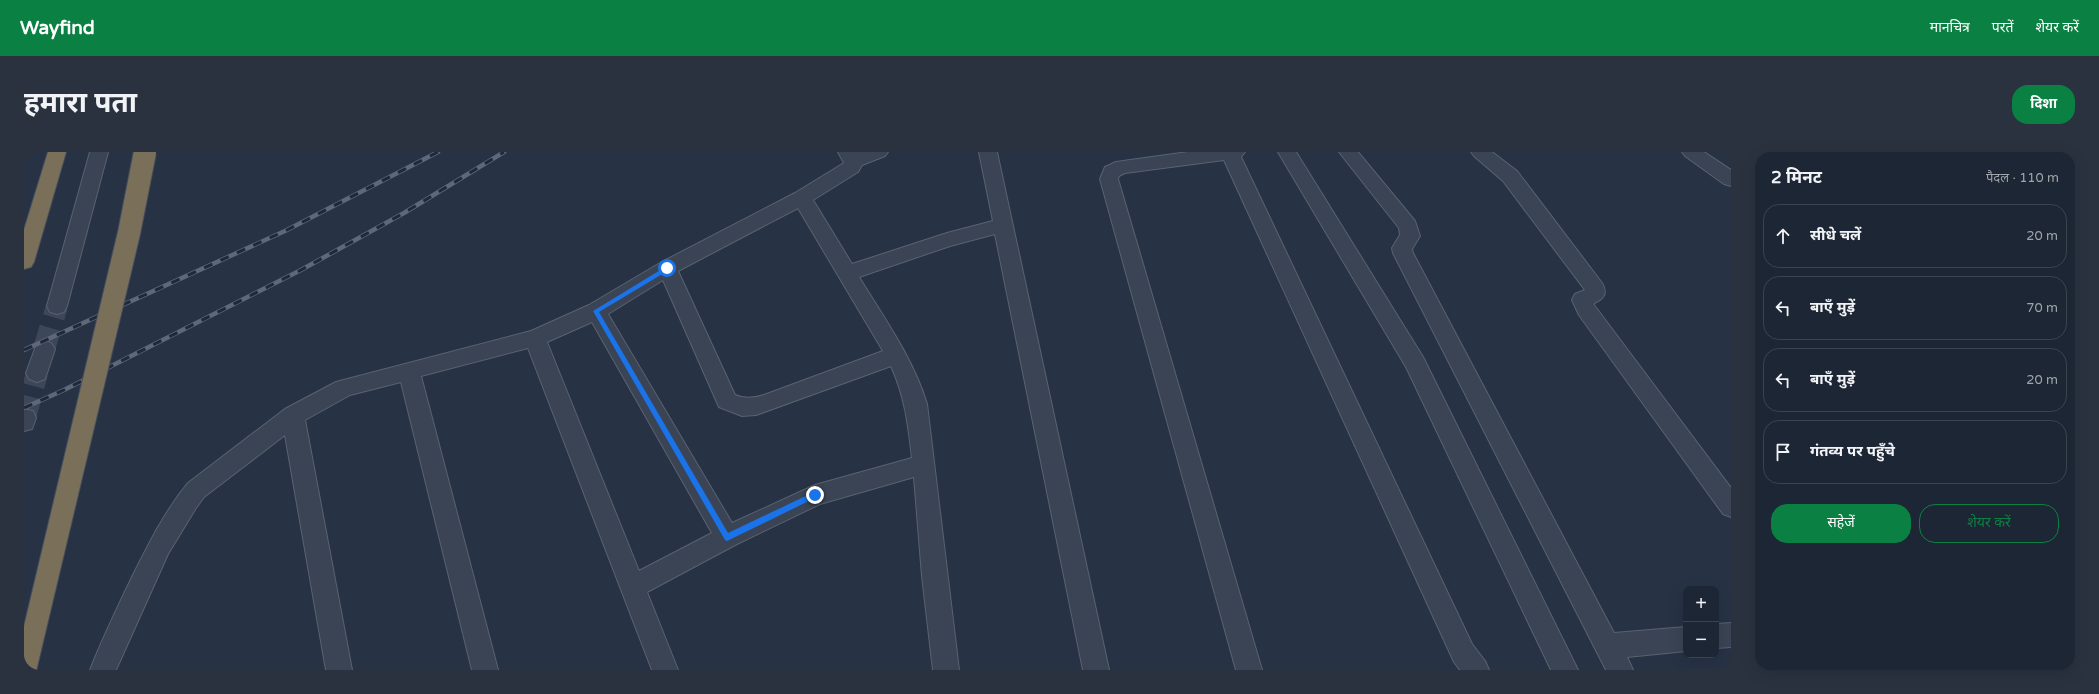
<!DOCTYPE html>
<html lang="hi">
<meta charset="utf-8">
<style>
body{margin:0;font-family:"Varela Round","Noto Sans Devanagari",sans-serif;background:#2a3240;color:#f1f3f6}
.controls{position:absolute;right:12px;bottom:12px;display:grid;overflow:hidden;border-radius:8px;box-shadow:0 4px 16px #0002}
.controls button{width:36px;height:36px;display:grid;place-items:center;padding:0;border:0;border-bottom:1px solid #3b434f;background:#1d2634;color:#f1f3f6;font:20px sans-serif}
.stop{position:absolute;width:12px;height:12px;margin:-9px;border:3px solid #1a73e8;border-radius:50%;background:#fff}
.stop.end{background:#1a73e8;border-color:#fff;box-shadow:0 1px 4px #0008}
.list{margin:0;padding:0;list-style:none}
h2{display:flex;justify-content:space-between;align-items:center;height:52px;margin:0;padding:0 16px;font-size:17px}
h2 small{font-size:13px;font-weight:400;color:#a0a5ac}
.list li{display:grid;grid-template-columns:26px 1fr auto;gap:12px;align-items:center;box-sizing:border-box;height:64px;margin:0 8px 8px;padding:0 8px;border:1px solid #3b434f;border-radius:16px}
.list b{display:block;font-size:15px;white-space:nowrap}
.list em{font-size:13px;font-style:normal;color:#a0a5ac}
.actions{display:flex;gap:8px;padding:12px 16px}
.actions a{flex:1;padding:9px 0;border:1px solid #0b8043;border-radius:16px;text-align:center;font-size:14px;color:#0b8043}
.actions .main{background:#0b8043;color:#fff}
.icon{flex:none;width:22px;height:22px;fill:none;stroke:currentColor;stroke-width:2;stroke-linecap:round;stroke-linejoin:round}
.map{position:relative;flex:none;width:1707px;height:518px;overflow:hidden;border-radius:16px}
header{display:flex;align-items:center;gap:24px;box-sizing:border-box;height:56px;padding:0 20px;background:#0b8043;color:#fff}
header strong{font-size:19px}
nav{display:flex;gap:22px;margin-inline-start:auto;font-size:14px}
.intro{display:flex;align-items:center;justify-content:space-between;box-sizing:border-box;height:96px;padding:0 24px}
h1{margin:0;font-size:28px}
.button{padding:10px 18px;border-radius:16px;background:#0b8043;color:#fff;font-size:14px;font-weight:700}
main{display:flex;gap:24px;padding:0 24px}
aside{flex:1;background:#1d2634;border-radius:16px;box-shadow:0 4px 16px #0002}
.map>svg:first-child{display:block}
</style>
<header>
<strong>Wayfind</strong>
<nav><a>मानचित्र</a><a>परतें</a><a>शेयर करें</a></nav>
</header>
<div class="intro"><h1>हमारा पता</h1><a class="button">दिशा</a></div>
<main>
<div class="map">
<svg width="1707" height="518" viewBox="0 0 1707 518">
<rect width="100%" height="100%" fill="#273245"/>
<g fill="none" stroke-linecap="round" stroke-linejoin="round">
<g stroke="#3d4759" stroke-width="22" stroke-dasharray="22 11" stroke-linecap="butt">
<polyline points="20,197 33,154"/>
<polyline points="1,266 13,221"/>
</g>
<g stroke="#5a6271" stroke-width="2">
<g id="minor">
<polygon points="66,0 84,0 43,154 40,160 33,162 26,160 23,154"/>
<path d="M 814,0 L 864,0 L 861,4 L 838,13 L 834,20 L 789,48 L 828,112 L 923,81 L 969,69 L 955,0 L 973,0 L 1085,518 L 1059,518 L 971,82 L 926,94 L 835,125 C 860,166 889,206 903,252 L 935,518 L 909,518 L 898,424 L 890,325 L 796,352 L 711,393 L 623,440 L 654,518 L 628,518 L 504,196 L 397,224 L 474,518 L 448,518 L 377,230 L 326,243 L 281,268 L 328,518 L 302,518 L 261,283 L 180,345 L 172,356 L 144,402 L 92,518 L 66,518 C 79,485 94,454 109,423 C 125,391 141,359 164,331 L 261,257 L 312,230 L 507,179 L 565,153 L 636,111 L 771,41 L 820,11 ZM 774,56 L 859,199 L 740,243 C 731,246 720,247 711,243 L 654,119 ZM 639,128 L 695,255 L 718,264 L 732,263 L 867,214 C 881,245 884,272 888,306 L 791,333 L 708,371 L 584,162 ZM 568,170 L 688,381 L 615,419 L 523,190 Z"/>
<polygon points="1164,0 1221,0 1217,5 1448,492 1461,509 1465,518 1436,518 1430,510 1200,8 1101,21 1095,24 1094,27 1238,518 1212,518 1076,27 1081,15 1092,10"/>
<polygon points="1254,0 1272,0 1399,205 1554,518 1527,518 1382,215"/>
<polygon points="1315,0 1334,0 1391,69 1396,84 1388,97 1389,101 1590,481 1662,475 1662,499 1603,505 1609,518 1582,518 1369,101 1368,96 1376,83 1375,76"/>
<path d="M 1447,0 L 1468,0 L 1493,19 L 1578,131 C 1584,141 1580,147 1570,151 L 1570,153 L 1707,336 L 1707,365 L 1699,362 L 1555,163 L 1548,148 L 1551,142 L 1561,138 L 1479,29 L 1450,4 Z"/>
<polygon points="1658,0 1680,0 1707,18 1707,34 1700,32 1661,4"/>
<polygon points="20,189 27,191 31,197 21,227 13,230 5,227 2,221 13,191"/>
<polygon points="0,257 9,259 12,266 8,277 0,279"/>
<polygon points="1707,471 1707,495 1692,496 1692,472"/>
</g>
</g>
<g stroke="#464f5f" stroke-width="2">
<polygon id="highway" points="24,0 42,0 10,110 7,115 0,117 0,78"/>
</g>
<use href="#minor" fill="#3b4454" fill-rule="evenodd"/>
<use href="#highway" fill="#7a6f58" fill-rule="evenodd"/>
<g stroke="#5d687b" stroke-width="4.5">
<g id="rail">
<polyline points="0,198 261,79 414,0"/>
<polyline points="0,256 40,238 277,118 380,61 480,0"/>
</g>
</g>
<use href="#rail" stroke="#20293a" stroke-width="3" stroke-dasharray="9" stroke-linecap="butt"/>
<g stroke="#464f5f" stroke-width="24" stroke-linecap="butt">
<polyline id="highway-bridge" points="1,518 105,81 121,0"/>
</g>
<use href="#highway-bridge" stroke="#7a6f58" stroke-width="22"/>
</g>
<polygon fill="#1a73e8" points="643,114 646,116 645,118 575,160 704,381 788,341 793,341 794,343 793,345 703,389 701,388 569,159"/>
</svg>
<div class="controls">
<button>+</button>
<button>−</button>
</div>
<div class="stop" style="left:643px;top:116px"></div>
<div class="stop end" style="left:791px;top:343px"></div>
</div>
<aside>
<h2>2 मिनट<small>पैदल · 110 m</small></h2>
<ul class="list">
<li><svg class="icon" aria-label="ahead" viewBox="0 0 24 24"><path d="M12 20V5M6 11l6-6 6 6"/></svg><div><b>सीधे चलें</b></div><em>20 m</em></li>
<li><svg class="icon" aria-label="left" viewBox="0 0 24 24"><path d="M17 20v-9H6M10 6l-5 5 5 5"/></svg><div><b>बाएँ मुड़ें</b></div><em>70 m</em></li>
<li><svg class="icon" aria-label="left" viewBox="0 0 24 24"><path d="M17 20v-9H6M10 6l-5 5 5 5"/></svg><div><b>बाएँ मुड़ें</b></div><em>20 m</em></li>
<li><svg class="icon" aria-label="arrive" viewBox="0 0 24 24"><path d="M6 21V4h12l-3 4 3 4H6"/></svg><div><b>गंतव्य पर पहुँचे</b></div></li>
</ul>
<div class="actions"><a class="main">सहेजें</a><a>शेयर करें</a></div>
</aside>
</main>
